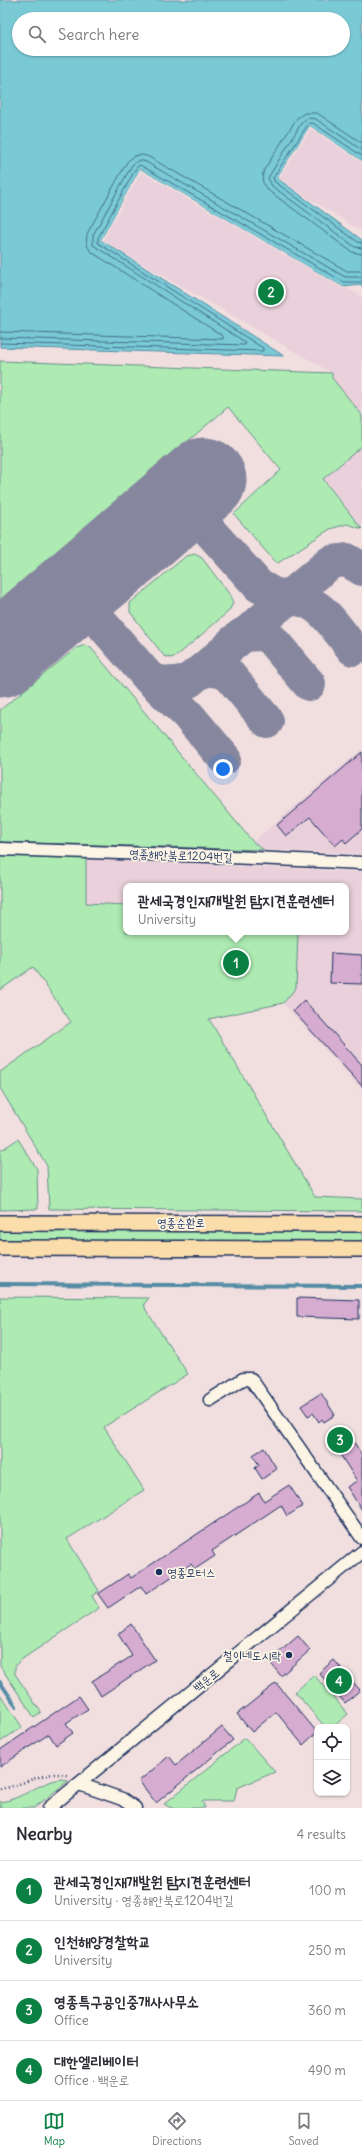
<!DOCTYPE html>
<meta charset="utf-8">
<style>
body{margin:0;font-family:Delius,"Poor Story",sans-serif;background:#f7f7f7;color:#2b2b33}
.controls{position:absolute;right:12px;bottom:12px;display:grid;overflow:hidden;border-radius:8px;box-shadow:0 1px 3px #0004}
.controls button{width:36px;height:36px;display:grid;place-items:center;padding:0;border:0;border-bottom:1px solid #e1e1e2;background:#fff;color:#2b2b33;font:20px sans-serif}
.you{position:absolute;left:223px;top:769px;width:14px;height:14px;margin:-10px;border:3px solid #fff;border-radius:50%;background:#1a73e8;box-shadow:0 0 0 6px #1a73e833}
.badge{display:grid;place-items:center;width:26px;height:26px;border-radius:50%;background:#0b8043;color:#fff;font-size:13px;font-weight:700}
.pin{position:absolute;translate:-50% -50%;border:2px solid #fff;box-shadow:0 1px 4px #0006}
.popup{position:absolute;left:123px;top:883px;width:226px;height:52px;box-sizing:border-box;display:grid;place-content:center;border-radius:8px;background:#fff;filter:drop-shadow(0 1px 3px #0005);font-size:13px;white-space:nowrap;color:#7c7c81}
.popup b{font-size:15px;color:#2b2b33}
.popup::after{content:'';position:absolute;left:50%;top:100%;margin-left:-8px;border:8px solid transparent;border-top-color:#fff}
.list{margin:0;padding:0;list-style:none}
h2{display:flex;justify-content:space-between;align-items:center;height:52px;margin:0;padding:0 16px;font-size:17px}
h2 small{font-size:13px;font-weight:400;color:#7c7c81}
.list li{display:grid;grid-template-columns:26px 1fr auto;gap:12px;align-items:center;box-sizing:border-box;height:60px;padding:0 16px;border-top:1px solid #e1e1e2}
.list b{display:block;font-size:15px;white-space:nowrap}
.list p{margin:0;font-size:13px;white-space:nowrap;color:#7c7c81}
.list em{font-size:13px;font-style:normal;color:#7c7c81}
.icon{flex:none;width:22px;height:22px;fill:none;stroke:currentColor;stroke-width:2;stroke-linecap:round;stroke-linejoin:round}
.map{position:relative;flex:none;width:362px;height:1808px;overflow:hidden}
.search{position:absolute;background:#fff;box-shadow:0 1px 3px #0004;left:12px;right:12px;top:12px;height:44px;display:flex;align-items:center;gap:10px;box-sizing:border-box;padding:0 14px;border-radius:22px;color:#7c7c81;font-size:15px}
.sheet{height:292px;background:#fff}
nav{display:flex;justify-content:space-around;align-items:center;box-sizing:border-box;height:56px;border-top:1px solid #e1e1e2;background:#fff;font-size:11px;color:#7c7c81}
nav a{display:grid;justify-items:center;gap:2px}
nav .on{color:#0b8043}
.map>svg:first-child{display:block}
</style>
<div class="map">
<svg width="362" height="1808" viewBox="0 0 362 1808">
<rect width="100%" height="100%" fill="#f1dfdf"/>
<filter id="ink" filterUnits="userSpaceOnUse"><feTurbulence type="fractalNoise" baseFrequency=".025" numOctaves="2"/><feDisplacementMap in="SourceGraphic" scale="8" xChannelSelector="R" yChannelSelector="G"/><feConvolveMatrix kernelMatrix="1 2 1 2 8 2 1 2 1" color-interpolation-filters="sRGB"/></filter>
<g filter="url(#ink)">
<g fill="#e9d0db" fill-rule="evenodd">
<polygon points="310,126 362,161 362,232 277,178"/>
<polygon points="140,169 362,297 362,415 332,378 332,373 101,240"/>
<polygon points="362,446 362,527 323,479"/>
<polygon points="362,749 362,854 264,850 253,842"/>
<path d="M 0,854 L 362,872 L 362,1090 L 283,1003 L 196,1021 ZM 126,886 L 346,886 L 346,932 L 126,932 Z"/>
</g>
<g fill="#adebb2" stroke="#648d88">
<polygon points="0,361 332,373 332,378 362,415 362,446 323,479 362,529 347,524 330,529 278,563 274,561 234,514 281,470 228,407 0,601"/>
<polygon points="195,554 202,558 230,595 233,603 229,611 178,655 171,658 164,656 130,612 130,603 186,556"/>
<polygon points="86,645 91,648 253,842 264,850 0,842 0,710 76,648"/>
<polygon points="0,854 86,858 86,903 126,905 126,932 298,932 296,988 283,1003 209,1019 315,1197 362,1199 362,1211 49,1209 47,1166 0,1088 0,1072 71,1022 33,967 0,990"/>
<polygon points="18,1139 37,1169 38,1209 0,1210 0,1151"/>
<polygon points="0,1228 362,1229 362,1243 0,1242"/>
<polygon points="0,1297 149,1298 144,1304 146,1310 188,1374 104,1427 144,1490 67,1539 99,1591 92,1596 99,1608 19,1661 15,1667 15,1674 41,1712 34,1717 0,1666"/>
<polygon points="314,1675 348,1714 333,1727 325,1727 295,1692"/>
<polygon points="0,1694 22,1727 0,1742"/>
<polygon points="245,1738 275,1772 237,1788 234,1801 202,1801 205,1808 171,1808 164,1804"/>
<path d="M 62,1779 L 68,1781 L 34,1808 L 0,1808 L 0,1802 C 22,1800 40,1781 62,1779 Z"/>
</g>
<path fill="#7acad5" stroke="#548ca5" fill-rule="evenodd" d="M 0,0 L 362,0 L 362,161 L 310,126 L 277,178 L 362,240 L 362,285 L 343,287 L 140,169 L 101,240 L 284,356 L 0,347 ZM 19,19 L 343,19 L 343,49 L 19,49 Z"/>
<g fill="#f1dfdf">
<polygon points="310,126 362,161 362,163 311,129 279,178 301,193 277,178"/>
<polygon points="140,169 343,287 347,288 342,288 141,172 103,240 140,263 101,240"/>
</g>
<g fill="none" stroke-linecap="round" stroke-linejoin="round">
<g stroke="#416d8e" stroke-width="1">
<path d="M 362,143 L 317,113 L 305,113 L 297,118 L 264,170 C 261,178 262,185 269,191 L 352,252 L 362,254"/>
<polyline points="362,150 316,119 308,118 302,122 268,178 272,186 355,247 362,248"/>
<polyline points="362,156 313,123 309,123 273,178 275,182 358,242 362,243"/>
<path d="M 0,332 L 223,339 L 223,336 L 93,253 C 86,247 85,240 88,232 L 127,162 C 133,155 140,153 149,157 L 347,271 L 362,271"/>
<polyline points="0,338 245,345 245,342 93,245 93,235 132,165 139,160 146,162 345,277 362,277"/>
<polyline points="0,343 263,351 263,348 98,243 98,238 136,168 140,165 344,282 362,282"/>
</g>
<g stroke="#548ca5" stroke-width="4">
<polyline points="0,1284 362,1286"/>
<polyline points="0,1682 16,1706"/>
</g>
<g stroke="#86879e" stroke-width="34">
<polyline points="167,512 180,511 196,516 259,586 277,596 289,595"/>
<polyline points="74,592 150,679 187,714 224,758"/>
<path d="M 283,600 C 318,593 333,625 353,649"/>
<polyline points="232,643 242,635 262,634 271,639 309,684"/>
<path d="M 150,679 C 165,684 175,685 190,680 L 331,562 L 347,560 L 362,569"/>
<path d="M 189,681 C 200,668 215,667 229,675 L 267,721"/>
</g>
<polyline stroke="#86879e" stroke-width="85" points="0,655 204,480"/>
</g>
<g fill="#d6acd1" stroke="#1b2f5e">
<polygon points="362,752 362,829 346,843 343,839 335,846 310,817 286,836 277,825"/>
<polygon points="331,953 362,955 362,984 330,983"/>
<polygon points="304,1000 362,1065 362,1086 293,1011"/>
<polygon points="297,1298 359,1300 359,1319 297,1317"/>
<polygon points="321,1393 335,1415 324,1422 322,1419 319,1422 313,1413 308,1416 301,1406"/>
<polygon points="347,1431 362,1455 362,1510 347,1487 357,1481 331,1440"/>
<polygon points="264,1448 277,1469 262,1479 255,1468 259,1465 253,1455"/>
<polygon points="289,1485 303,1506 287,1516 281,1505 212,1551 215,1556 195,1569 191,1564 146,1594 141,1586 108,1608 98,1594 128,1574 131,1578 259,1493 264,1501"/>
<polygon points="131,1624 155,1660 101,1696 92,1681 132,1656 118,1634"/>
<polygon points="298,1636 310,1650 281,1676 269,1661"/>
<polygon points="334,1660 360,1690 345,1703 319,1673"/>
<polygon points="276,1683 317,1732 303,1745 276,1712 252,1732 237,1714"/>
<polygon points="79,1696 88,1709 66,1723 73,1733 56,1745 49,1734 0,1767 0,1750"/>
<polygon points="222,1727 233,1740 156,1803 139,1781 169,1756 176,1765"/>
</g>
<g fill="none" stroke-linecap="round" stroke-linejoin="round">
<g stroke="#1b2f5e" stroke-width="15">
<g id="minor">
<polyline points="0,849 209,856 362,863"/>
<polyline points="210,1400 243,1379 251,1379 362,1538"/>
<polyline points="79,1784 122,1799 135,1808"/>
<polyline points="49,1808 362,1552"/>
</g>
</g>
<g stroke="#1b2f5e" stroke-width="18">
<g id="major">
<polyline points="0,1223 362,1224"/>
<polyline points="0,1248 362,1249"/>
</g>
</g>
<path stroke="#1b2f5e" stroke-width="2.5" stroke-dasharray="1 3" stroke-linecap="butt" d="M 0,1789 C 23,1786 46,1768 69,1776"/>
<use href="#minor" stroke="#fcf5e5" stroke-width="12"/>
<use href="#major" stroke="#fbddab" stroke-width="15"/>
</g>
</g>
<g fill="#1b2f5e" stroke="#fcf5e5" stroke-width="1.5">
<circle cx="159" cy="1572" r="4"/>
<circle cx="289" cy="1655" r="4"/>
</g>
<g text-anchor="middle" dominant-baseline="central" stroke-width="3.5" stroke-linejoin="round" paint-order="stroke">
<g font-size="12" fill="#1b2f5e" stroke="#fcf5e5">
<text transform="translate(181 855) rotate(2)">영종해안북로1204번길</text>
<text x="181" y="1222">영종순환로</text>
<text transform="translate(206 1680) rotate(-39)">백운로</text>
</g>
<g font-size="12" fill="#1b2f5e" stroke="#fcf5e5" text-anchor="start">
<text x="167" y="1572">영종모터스</text>
<text x="281" y="1655" text-anchor="end">철이네도시락</text>
</g>
</g>
</svg>
<div class="controls">
<button><svg class="icon" aria-label="locate" viewBox="0 0 24 24"><circle cx="12" cy="12" r="6"/><path d="M12 2v4M12 18v4M2 12h4M18 12h4"/></svg></button>
<button><svg class="icon" aria-label="layers" viewBox="0 0 24 24"><path d="M12 4l9 5-9 5-9-5zM3 14l9 5 9-5"/></svg></button>
</div>
<div class="you"></div>
<div class="pin badge" style="left:236px;top:963px">1</div>
<div class="popup"><b>관세국경인재개발원 탐지견훈련센터</b>University</div>
<div class="pin badge" style="left:271px;top:292px">2</div>
<div class="pin badge" style="left:340px;top:1440px">3</div>
<div class="pin badge" style="left:339px;top:1681px">4</div>
<div class="search"><svg class="icon" aria-label="search" viewBox="0 0 24 24"><circle cx="10" cy="10" r="6"/><path d="M15 15l6 6"/></svg>Search here</div>
</div>
<section class="sheet">
<h2>Nearby<small>4 results</small></h2>
<ul class="list">
<li><span class="badge">1</span><div><b>관세국경인재개발원 탐지견훈련센터</b><p>University · 영종해안북로1204번길</p></div><em>100 m</em></li>
<li><span class="badge">2</span><div><b>인천해양경찰학교</b><p>University</p></div><em>250 m</em></li>
<li><span class="badge">3</span><div><b>영종특구공인중개사사무소</b><p>Office</p></div><em>360 m</em></li>
<li><span class="badge">4</span><div><b>대한엘리베이터</b><p>Office · 백운로</p></div><em>490 m</em></li>
</ul>
</section>
<nav>
<a class="on"><svg class="icon" aria-label="map" viewBox="0 0 24 24"><path d="M3 6l6-2 6 2 6-2v14l-6 2-6-2-6 2zM9 4v14M15 6v14"/></svg>Map</a>
<a><svg class="icon" aria-label="directions" viewBox="0 0 24 24"><path d="M12 3l9 9-9 9-9-9zM9 14v-3h6M13 9l2 2-2 2"/></svg>Directions</a>
<a><svg class="icon" aria-label="saved" viewBox="0 0 24 24"><path d="M7 4h10v16l-5-4-5 4z"/></svg>Saved</a>
</nav>
